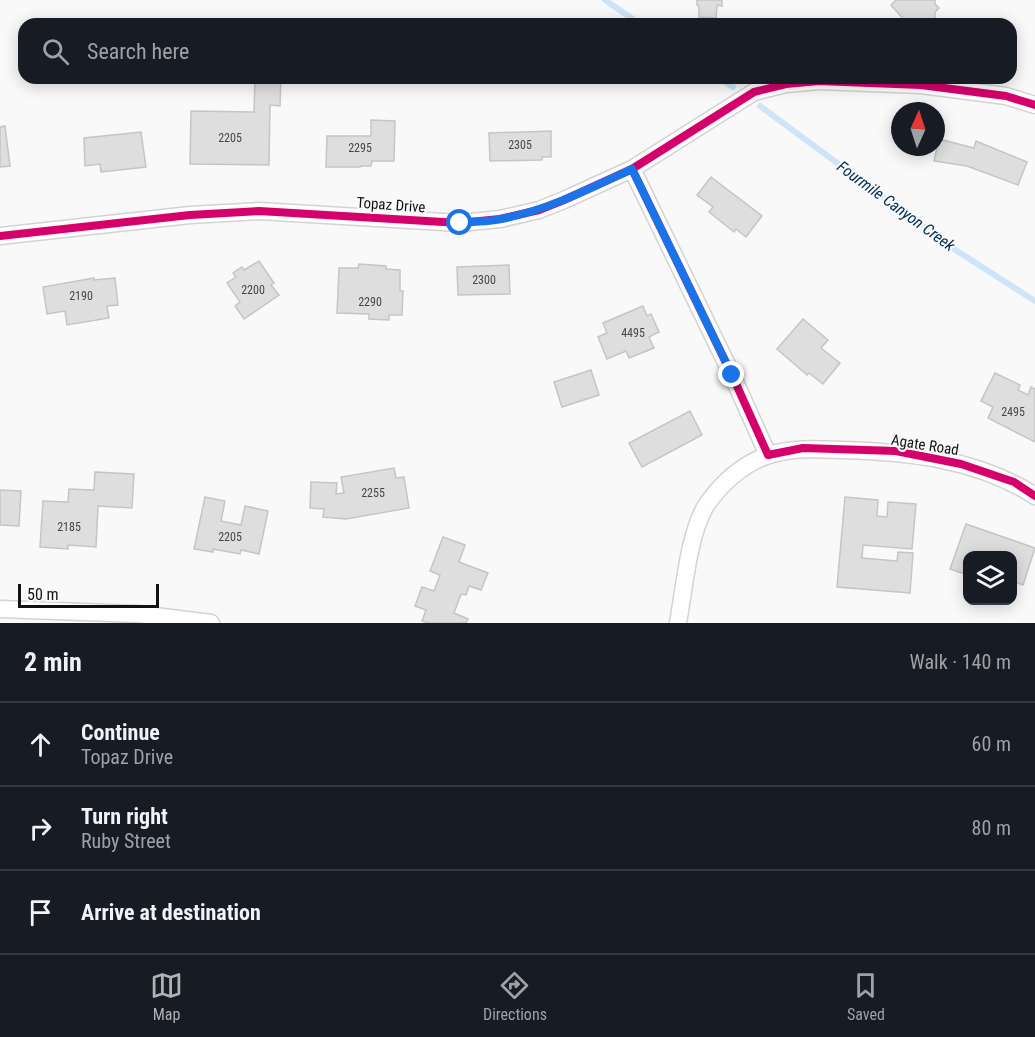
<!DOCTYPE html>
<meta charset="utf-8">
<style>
body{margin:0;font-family:"Roboto Condensed",sans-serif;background:#20242c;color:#f1f3f6}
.controls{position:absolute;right:18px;bottom:18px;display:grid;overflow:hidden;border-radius:12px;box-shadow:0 3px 15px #0003}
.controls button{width:54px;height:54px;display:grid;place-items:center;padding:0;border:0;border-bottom:2px solid #363941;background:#171b24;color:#f1f3f6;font:30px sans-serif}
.compass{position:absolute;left:891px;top:102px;width:54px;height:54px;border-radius:50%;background:#171b24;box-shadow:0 3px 15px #0003;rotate:3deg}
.scale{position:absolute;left:18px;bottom:15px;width:141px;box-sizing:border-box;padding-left:6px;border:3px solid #121212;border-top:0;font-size:16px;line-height:21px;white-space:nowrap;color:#121212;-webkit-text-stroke:4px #f8f9fa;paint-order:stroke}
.stop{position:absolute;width:18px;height:18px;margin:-14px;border:4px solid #1a73e8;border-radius:50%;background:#fff}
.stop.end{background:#1a73e8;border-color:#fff;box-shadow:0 2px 6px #0008}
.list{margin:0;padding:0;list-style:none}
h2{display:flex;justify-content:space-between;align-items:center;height:78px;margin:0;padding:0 24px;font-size:26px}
h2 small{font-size:20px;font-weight:400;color:#9ea1a6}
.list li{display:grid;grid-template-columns:39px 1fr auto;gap:18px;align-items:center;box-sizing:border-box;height:84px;padding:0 24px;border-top:2px solid #363941}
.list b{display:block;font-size:22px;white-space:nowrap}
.list p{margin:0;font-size:20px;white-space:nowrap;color:#9ea1a6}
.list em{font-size:20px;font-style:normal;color:#9ea1a6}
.icon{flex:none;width:33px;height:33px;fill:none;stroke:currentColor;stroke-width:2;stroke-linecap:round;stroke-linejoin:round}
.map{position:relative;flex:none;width:1035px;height:623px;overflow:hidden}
.search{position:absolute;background:#171b24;box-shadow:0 3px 15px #0003;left:18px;right:18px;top:18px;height:66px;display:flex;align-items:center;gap:15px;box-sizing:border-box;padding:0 21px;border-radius:18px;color:#9ea1a6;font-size:22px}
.sheet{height:330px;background:#171b24}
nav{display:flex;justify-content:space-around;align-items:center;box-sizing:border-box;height:84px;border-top:2px solid #363941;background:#171b24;font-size:16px;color:#9ea1a6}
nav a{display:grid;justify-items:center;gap:3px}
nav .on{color:#b1b2b4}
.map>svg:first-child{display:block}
</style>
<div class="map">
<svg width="1035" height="623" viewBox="0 0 1035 623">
<rect width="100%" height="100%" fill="#f9f9f9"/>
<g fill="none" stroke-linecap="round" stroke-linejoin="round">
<g stroke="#cfe4f8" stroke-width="6">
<polyline points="605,0 640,24"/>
<polyline points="719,78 733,87"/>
<polyline points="760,106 951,247 1035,301"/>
</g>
</g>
<g fill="#dedede" stroke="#c5c5c5" stroke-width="1.5">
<polygon points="697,0 722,0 722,6 717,5 716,18 699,17 699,6 697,5"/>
<polygon points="896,0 935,0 935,4 939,8 935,12 935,23 905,21 891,5"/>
<polygon points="255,78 281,78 280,106 270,105 269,165 190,164 191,111 254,112"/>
<polygon points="371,120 395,121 394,161 372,161 371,166 361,166 360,167 326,167 327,136 371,136"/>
<polygon points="5,126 10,166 0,167 0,127"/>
<polygon points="551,131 551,157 542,157 542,160 490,161 489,133"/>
<polygon points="141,132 146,167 101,172 100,164 85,166 84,138"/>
<polygon points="939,139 974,148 976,141 1027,162 1018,185 967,166 934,161"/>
<polygon points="711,177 762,216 746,237 736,229 734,232 709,212 713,207 697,195"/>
<polygon points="259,261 274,283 271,285 279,295 244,319 235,306 240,302 227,283 236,277 233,273 242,267 244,270"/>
<polygon points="359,264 386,266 386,269 400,270 400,291 403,291 402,315 389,315 389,320 369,319 369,314 337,313 339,268 358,268"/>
<polygon points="509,265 510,294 458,295 457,267"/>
<polygon points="94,278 94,280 115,278 118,305 107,306 109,318 67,325 65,311 47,314 43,287"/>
<polygon points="643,306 647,316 651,314 659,332 649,337 654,348 629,358 626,351 607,359 598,337 607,333 603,323"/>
<polygon points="803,319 828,340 821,348 840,363 823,384 809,373 807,375 777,349"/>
<polygon points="591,370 599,395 562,407 554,382"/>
<polygon points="995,373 1020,385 1018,390 1028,395 1031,387 1035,389 1035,442 988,418 993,407 981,401"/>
<polygon points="690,411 702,435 642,467 629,443"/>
<polygon points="394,468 396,478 404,477 409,508 346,519 323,517 324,509 310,508 311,482 337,483 336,494 344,493 341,477"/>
<polygon points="95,472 134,474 132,508 98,506 96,547 68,545 68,549 40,547 43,501 68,502 69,489 94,490"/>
<polygon points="0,490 21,491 19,526 0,525"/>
<polygon points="205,497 225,501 221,521 241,525 245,506 268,511 259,554 241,550 240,554 213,549 213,552 194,549"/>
<polygon points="845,497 878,500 877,516 887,517 888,502 916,504 912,549 863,545 862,558 897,561 898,552 913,553 910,593 837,587"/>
<polygon points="966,524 1035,548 1023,585 1012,581 1012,556 968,556 968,575 950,569"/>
<polygon points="443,537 465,545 459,562 488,573 481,590 469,586 466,595 461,594 454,613 468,619 466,623 429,623 422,621 426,610 415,606 422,587 434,591 440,575 430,571"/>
</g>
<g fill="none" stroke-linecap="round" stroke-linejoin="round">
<g stroke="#d3d3d3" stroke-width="19">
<g id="minor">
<polyline points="632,169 732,375 768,455"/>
<polyline points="0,236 190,215 259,211 460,223 500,219 539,210 564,200 632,169 754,92 786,84 819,81 921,85 1006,96 1035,105"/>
<polyline points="0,609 139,614 211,623"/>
<path d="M 678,623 C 684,590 689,531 707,504 C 722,483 742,465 766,456 C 791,447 817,449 843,450 C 909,452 978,459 1035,496"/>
</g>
</g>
<use href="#minor" stroke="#fefefe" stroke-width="16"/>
<g stroke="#f8f9fa" stroke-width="11">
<g id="cycleway">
<polyline points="632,169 732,375 768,455 803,448 896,451 961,464 1014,482 1035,496"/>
<polyline points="0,236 190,215 259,211 460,223 500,219 539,210 564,200 632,169 754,92 786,84 819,81 921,85 1006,96 1035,105"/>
</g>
</g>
<use href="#cycleway" stroke="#d6006c" stroke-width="8"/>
</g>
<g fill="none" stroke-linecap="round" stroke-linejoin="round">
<path stroke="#1a73e8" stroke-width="8" d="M 460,223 C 473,221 488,222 501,219 C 548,210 589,189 632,169 L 732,375"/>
</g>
<g text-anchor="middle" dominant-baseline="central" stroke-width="4.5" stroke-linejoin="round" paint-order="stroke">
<g font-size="12" fill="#474747">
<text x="230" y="138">2205</text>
<text x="520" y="145">2305</text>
<text x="360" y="148">2295</text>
<text x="484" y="280">2300</text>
<text x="253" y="290">2200</text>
<text x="81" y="296">2190</text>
<text x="370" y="302">2290</text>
<text x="633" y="333">4495</text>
<text x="1013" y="412">2495</text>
<text x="373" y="493">2255</text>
<text x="69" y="527">2185</text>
<text x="230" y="537">2205</text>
</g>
<g font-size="15" fill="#121212" stroke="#f8f9fa">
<text transform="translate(391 205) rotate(4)">Topaz Drive</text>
<text transform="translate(925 445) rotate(9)">Agate Road</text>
</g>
<g font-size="16" font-style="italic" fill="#002b50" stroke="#f8f9fa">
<text transform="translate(896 206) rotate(36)">Fourmile Canyon Creek</text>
</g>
</g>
</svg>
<div class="controls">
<button><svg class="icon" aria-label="layers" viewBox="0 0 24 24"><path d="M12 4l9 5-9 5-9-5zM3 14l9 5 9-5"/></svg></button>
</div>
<svg class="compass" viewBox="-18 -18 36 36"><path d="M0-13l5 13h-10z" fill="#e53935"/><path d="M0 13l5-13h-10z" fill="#9ea1a6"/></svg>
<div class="scale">50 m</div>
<div class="stop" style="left:460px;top:223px"></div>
<div class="stop end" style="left:732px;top:375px"></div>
<div class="search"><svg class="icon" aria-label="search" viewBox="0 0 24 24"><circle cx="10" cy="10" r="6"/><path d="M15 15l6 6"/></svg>Search here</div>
</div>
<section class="sheet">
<h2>2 min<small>Walk · 140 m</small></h2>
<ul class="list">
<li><svg class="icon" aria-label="ahead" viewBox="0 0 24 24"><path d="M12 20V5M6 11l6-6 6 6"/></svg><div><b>Continue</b><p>Topaz Drive</p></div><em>60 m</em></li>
<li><svg class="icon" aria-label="right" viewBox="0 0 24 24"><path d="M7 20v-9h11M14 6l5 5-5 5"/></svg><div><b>Turn right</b><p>Ruby Street</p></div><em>80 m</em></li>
<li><svg class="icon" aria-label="arrive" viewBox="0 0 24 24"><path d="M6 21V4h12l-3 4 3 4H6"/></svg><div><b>Arrive at destination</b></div></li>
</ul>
</section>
<nav>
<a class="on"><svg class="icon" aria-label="map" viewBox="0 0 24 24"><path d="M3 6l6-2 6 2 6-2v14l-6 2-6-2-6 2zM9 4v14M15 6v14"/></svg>Map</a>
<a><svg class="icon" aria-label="directions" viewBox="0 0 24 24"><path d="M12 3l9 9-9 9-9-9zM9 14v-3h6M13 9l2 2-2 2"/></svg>Directions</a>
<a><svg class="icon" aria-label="saved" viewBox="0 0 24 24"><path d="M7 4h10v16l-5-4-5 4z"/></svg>Saved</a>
</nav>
